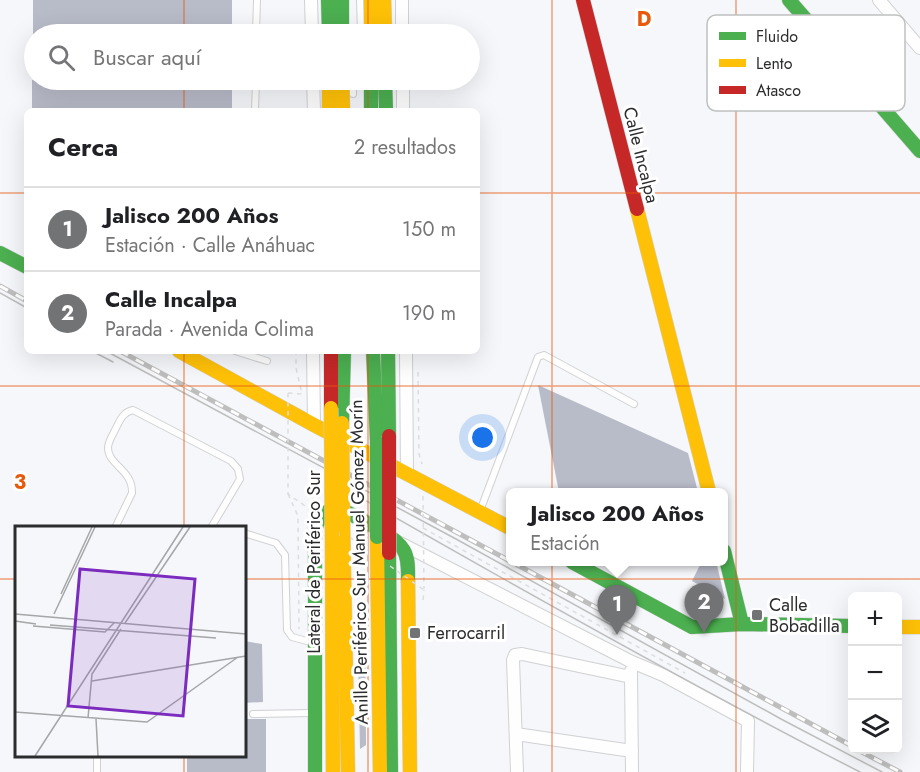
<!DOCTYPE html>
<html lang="es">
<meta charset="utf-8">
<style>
body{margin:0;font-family:Jost,sans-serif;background:#f2f2f2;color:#202124}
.controls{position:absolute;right:18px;bottom:18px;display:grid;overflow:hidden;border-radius:9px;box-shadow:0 6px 24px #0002}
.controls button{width:54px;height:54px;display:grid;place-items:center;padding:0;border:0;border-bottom:2px solid #e0e0e0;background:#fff;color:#202124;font:30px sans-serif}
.you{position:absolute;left:483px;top:438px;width:21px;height:21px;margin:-15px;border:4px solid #fff;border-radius:50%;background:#1a73e8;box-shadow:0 0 0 9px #1a73e833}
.badge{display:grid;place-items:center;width:39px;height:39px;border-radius:50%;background:#727375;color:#fff;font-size:20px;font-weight:700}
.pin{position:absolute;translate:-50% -50px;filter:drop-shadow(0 2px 3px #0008)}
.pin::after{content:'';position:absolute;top:32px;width:21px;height:18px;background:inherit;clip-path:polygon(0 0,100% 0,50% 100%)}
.popup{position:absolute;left:506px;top:488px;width:222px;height:78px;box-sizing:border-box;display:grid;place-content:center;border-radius:9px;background:#fff;filter:drop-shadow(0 2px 4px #0005);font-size:20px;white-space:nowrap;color:#757577}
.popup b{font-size:22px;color:#202124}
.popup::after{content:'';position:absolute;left:50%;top:100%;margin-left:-12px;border:12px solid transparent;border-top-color:#fff}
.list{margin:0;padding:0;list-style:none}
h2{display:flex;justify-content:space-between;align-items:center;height:78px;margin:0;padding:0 24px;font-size:26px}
h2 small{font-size:20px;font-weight:400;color:#757577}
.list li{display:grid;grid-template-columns:39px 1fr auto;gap:18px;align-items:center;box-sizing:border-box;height:84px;padding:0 24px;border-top:2px solid #e0e0e0}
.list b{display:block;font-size:22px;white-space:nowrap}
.list p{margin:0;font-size:20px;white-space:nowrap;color:#757577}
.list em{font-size:20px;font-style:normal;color:#757577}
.icon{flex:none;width:33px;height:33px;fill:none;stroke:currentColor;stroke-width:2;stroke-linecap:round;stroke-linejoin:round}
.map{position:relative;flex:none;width:920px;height:772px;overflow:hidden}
.search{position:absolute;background:#fff;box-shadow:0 6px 24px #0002;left:24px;top:24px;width:456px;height:66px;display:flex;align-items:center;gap:15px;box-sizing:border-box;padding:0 21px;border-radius:33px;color:#757577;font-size:22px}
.panel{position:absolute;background:#fff;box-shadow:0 6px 24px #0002;left:24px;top:108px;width:456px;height:246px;border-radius:9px}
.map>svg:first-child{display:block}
</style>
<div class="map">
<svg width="920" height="772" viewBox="0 0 920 772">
<rect width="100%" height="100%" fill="#f6f7fa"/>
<g fill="#b8bbc8">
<rect x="33" y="0" width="199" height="34"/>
<rect x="32" y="80" width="200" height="31"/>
<polygon points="538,385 688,453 698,492 559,492"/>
<polygon points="702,561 716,561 725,599 692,581"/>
<polygon points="365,601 366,745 360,749 357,607"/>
<polygon points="244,641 262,644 263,702 244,703"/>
<polygon points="244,719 266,719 266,772 187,772 187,756 244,756"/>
</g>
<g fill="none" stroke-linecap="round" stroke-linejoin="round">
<g stroke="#d0d1d3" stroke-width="8">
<g id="lane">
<polyline points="360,0 361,34"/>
<polyline points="256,34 257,0"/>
<polyline points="353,80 353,94"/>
<polyline points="255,111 256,80"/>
<polyline points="235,351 267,361"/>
<polyline points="480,511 538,357 544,355 634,404"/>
<path d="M 115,528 L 132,493 C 133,470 108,465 108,448 C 108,441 114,433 117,426 C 121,418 124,412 133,410 L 231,461 L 238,469 L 240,479 L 212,526"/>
<polyline points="244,533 276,543 285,555 287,630 292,637 314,643"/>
<polyline points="253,714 312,713"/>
<polyline points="97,756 97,772"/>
</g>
</g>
<g stroke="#d0d1d3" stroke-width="14">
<g id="street">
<polyline points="311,0 312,34"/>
<polyline points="402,0 402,34"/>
<polyline points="879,0 920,48"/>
<polyline points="313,80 314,111"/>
<polyline points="403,80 403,111"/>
<polyline points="313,351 314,425"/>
<polyline points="406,351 407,474"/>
<polyline points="400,543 632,662 663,675 748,721 747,772"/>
<polyline points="631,671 632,772"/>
<polyline points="516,734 632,751"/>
<polyline points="517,772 513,660 515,655 522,654 631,677"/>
</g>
</g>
<g stroke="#d0d1d3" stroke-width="15">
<g id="fast">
<polyline points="328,0 329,34"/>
<polyline points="342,0 342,34"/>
<polyline points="789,0 920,151"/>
<polyline points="371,80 371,111"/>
<polyline points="385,80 386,111"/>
<polyline points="0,253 27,267"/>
<polyline points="373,351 377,442"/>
<polyline points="388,351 389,436"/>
<polyline points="342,423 344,351"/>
<polyline points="724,551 742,624"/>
<polyline points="389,553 391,772"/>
<polyline points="572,562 692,627 742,624 852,626"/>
<path d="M 315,772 L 315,529 L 320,517 L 334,507 L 339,508 C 355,517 394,534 403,549 C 409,558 408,571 408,581"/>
</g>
</g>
<g stroke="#d0d1d3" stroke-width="15">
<g id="slow">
<polyline points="371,0 371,34"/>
<polyline points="384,0 385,34"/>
<polyline points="329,80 329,111"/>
<polyline points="342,80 343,111"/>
<polyline points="637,209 709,492"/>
<polyline points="179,351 314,425 510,528"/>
<polyline points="343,526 348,772"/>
<polyline points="332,536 333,772"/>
<polyline points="377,537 380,772"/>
<polyline points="408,581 410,772"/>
<polyline points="898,627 920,627"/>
</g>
</g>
<g stroke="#d0d1d3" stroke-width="15">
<g id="jam">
<polyline points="583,0 637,209"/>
<polyline points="331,351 331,408"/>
</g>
</g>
<g stroke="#dcdddd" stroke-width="1.5" stroke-dasharray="4.5 4.5" stroke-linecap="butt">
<polyline points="418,372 419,454 422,464"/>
<polyline points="288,393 302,394 296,368 296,351"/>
<polyline points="288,494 298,516 299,629"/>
<polyline points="423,528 685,673"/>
<polyline points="423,600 424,590"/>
</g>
<use href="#lane" stroke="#fefefe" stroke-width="6"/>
<use href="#street" stroke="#fefefe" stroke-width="12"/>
<use href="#fast" stroke="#4caf50" stroke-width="14"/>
<use href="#slow" stroke="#ffc107" stroke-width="14"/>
<use href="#jam" stroke="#c62828" stroke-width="14"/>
<g stroke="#bebebe" stroke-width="1.5">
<polyline points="0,293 27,308"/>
<polyline points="92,351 113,362"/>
<polyline points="106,351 456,539 781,719 882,772"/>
<path d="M 363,499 C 527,593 692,686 860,772"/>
</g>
<g stroke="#bebebe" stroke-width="5">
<g id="rail">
<polyline points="0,286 27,301"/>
<polyline points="120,351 510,561"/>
<polyline points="512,562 852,746"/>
<polyline points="858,750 900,772"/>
</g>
</g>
<use href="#rail" stroke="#fff" stroke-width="3" stroke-dasharray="9" stroke-linecap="butt"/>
<g stroke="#d0d1d3" stroke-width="15" stroke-linecap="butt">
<polyline id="fast-bridge" points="377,442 377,537"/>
</g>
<g stroke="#d0d1d3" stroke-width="15" stroke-linecap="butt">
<g id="slow-bridge">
<polyline points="331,408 332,536"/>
<polyline points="342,423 343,526"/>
</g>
</g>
<g stroke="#d0d1d3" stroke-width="15" stroke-linecap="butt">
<polyline id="jam-bridge" points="389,436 389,553"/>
</g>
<g stroke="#dcdddd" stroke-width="1.5" stroke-dasharray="4.5 4.5" stroke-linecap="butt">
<polyline points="288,393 288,494 318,515"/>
<polyline points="423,496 424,589"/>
<polyline points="351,538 364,547"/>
<polyline points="390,566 424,590"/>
</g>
<use href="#fast-bridge" stroke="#4caf50" stroke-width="14"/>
<use href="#slow-bridge" stroke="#ffc107" stroke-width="14"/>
<use href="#jam-bridge" stroke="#c62828" stroke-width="14"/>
</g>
<path fill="none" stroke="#e8590c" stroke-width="1.5" stroke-opacity="0.55" d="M 184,0 L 184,34M 368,0 L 368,34M 552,0 L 552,772M 736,0 L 736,772M 184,80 L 184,111M 368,80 L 368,111M 0,193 L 27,193M 477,193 L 920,193M 184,351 L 184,528M 368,351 L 368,772M 0,386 L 920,386M 0,579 L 16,579M 244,579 L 920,579M 184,756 L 184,772"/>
<g fill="#727375" stroke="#fff" stroke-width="2">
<rect x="751" y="609" width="12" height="12" rx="3"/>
<rect x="409" y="627" width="12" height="12" rx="3"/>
</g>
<g text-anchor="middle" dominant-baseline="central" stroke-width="6" stroke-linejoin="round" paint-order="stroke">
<g font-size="18" fill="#2b2c2d" stroke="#fff">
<text transform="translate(641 155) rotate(76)">Calle Incalpa</text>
<text transform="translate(314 562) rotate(-90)">Lateral de Periférico Sur</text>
<text transform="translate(359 562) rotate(-91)">Anillo Periférico Sur Manuel Gómez Morín</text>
</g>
<g font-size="18" fill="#2b2c2d" stroke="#fff" text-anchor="start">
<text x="769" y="605">Calle<tspan x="769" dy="21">Bobadilla</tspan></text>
<text x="427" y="633">Ferrocarril</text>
</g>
</g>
<g transform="translate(15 526)">
<rect width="231" height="231" fill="#f6f7fa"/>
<path fill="none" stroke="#a5a6a8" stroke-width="1.5" d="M 46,68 L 77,1M 0,88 L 231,108M 39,88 L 80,1M 0,95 L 21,98M 110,97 L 175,1M 35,99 L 201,112M 18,100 L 90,106 L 99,97M 77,155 L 231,130M 0,186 L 132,196 L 223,131M 73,192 L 77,148 L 106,103M 81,193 L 83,230M 20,230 L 168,1"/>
<path fill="#7b2cbf" fill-opacity="0.15" stroke="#7b2cbf" stroke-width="3" d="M 65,43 L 180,53 L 168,190 L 53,180 Z"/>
<rect width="231" height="231" fill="none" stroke="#2b2c2d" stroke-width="3"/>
</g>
<rect x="707" y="15" width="198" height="96" rx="9" fill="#fff" stroke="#bfc0c0" stroke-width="1.5"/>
<rect x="719" y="32" width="27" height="8" fill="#4caf50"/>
<rect x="719" y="59" width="27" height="8" fill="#ffc107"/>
<rect x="719" y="86" width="27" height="8" fill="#c62828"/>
<g font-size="16" fill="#2b2c2d">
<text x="756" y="42">Fluido</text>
<text x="756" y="69">Lento</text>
<text x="756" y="96">Atasco</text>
</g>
<g font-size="20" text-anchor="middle" font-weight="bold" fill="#e8590c" stroke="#fff" stroke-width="6" stroke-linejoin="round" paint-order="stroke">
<text x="644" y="26">D</text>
<text x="20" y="489">3</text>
</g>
</svg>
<div class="controls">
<button>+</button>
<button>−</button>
<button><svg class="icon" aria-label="layers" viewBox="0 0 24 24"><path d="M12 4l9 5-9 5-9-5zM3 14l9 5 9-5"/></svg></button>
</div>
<div class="you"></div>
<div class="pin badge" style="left:617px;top:635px">1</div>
<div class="popup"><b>Jalisco 200 Años</b>Estación</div>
<div class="pin badge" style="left:704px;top:633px">2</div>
<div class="search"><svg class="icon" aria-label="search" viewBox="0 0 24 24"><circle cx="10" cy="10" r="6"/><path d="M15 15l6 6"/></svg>Buscar aquí</div>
<section class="panel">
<h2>Cerca<small>2 resultados</small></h2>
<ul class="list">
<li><span class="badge">1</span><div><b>Jalisco 200 Años</b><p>Estación · Calle Anáhuac</p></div><em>150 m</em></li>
<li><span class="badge">2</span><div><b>Calle Incalpa</b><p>Parada · Avenida Colima</p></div><em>190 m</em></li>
</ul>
</section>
</div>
